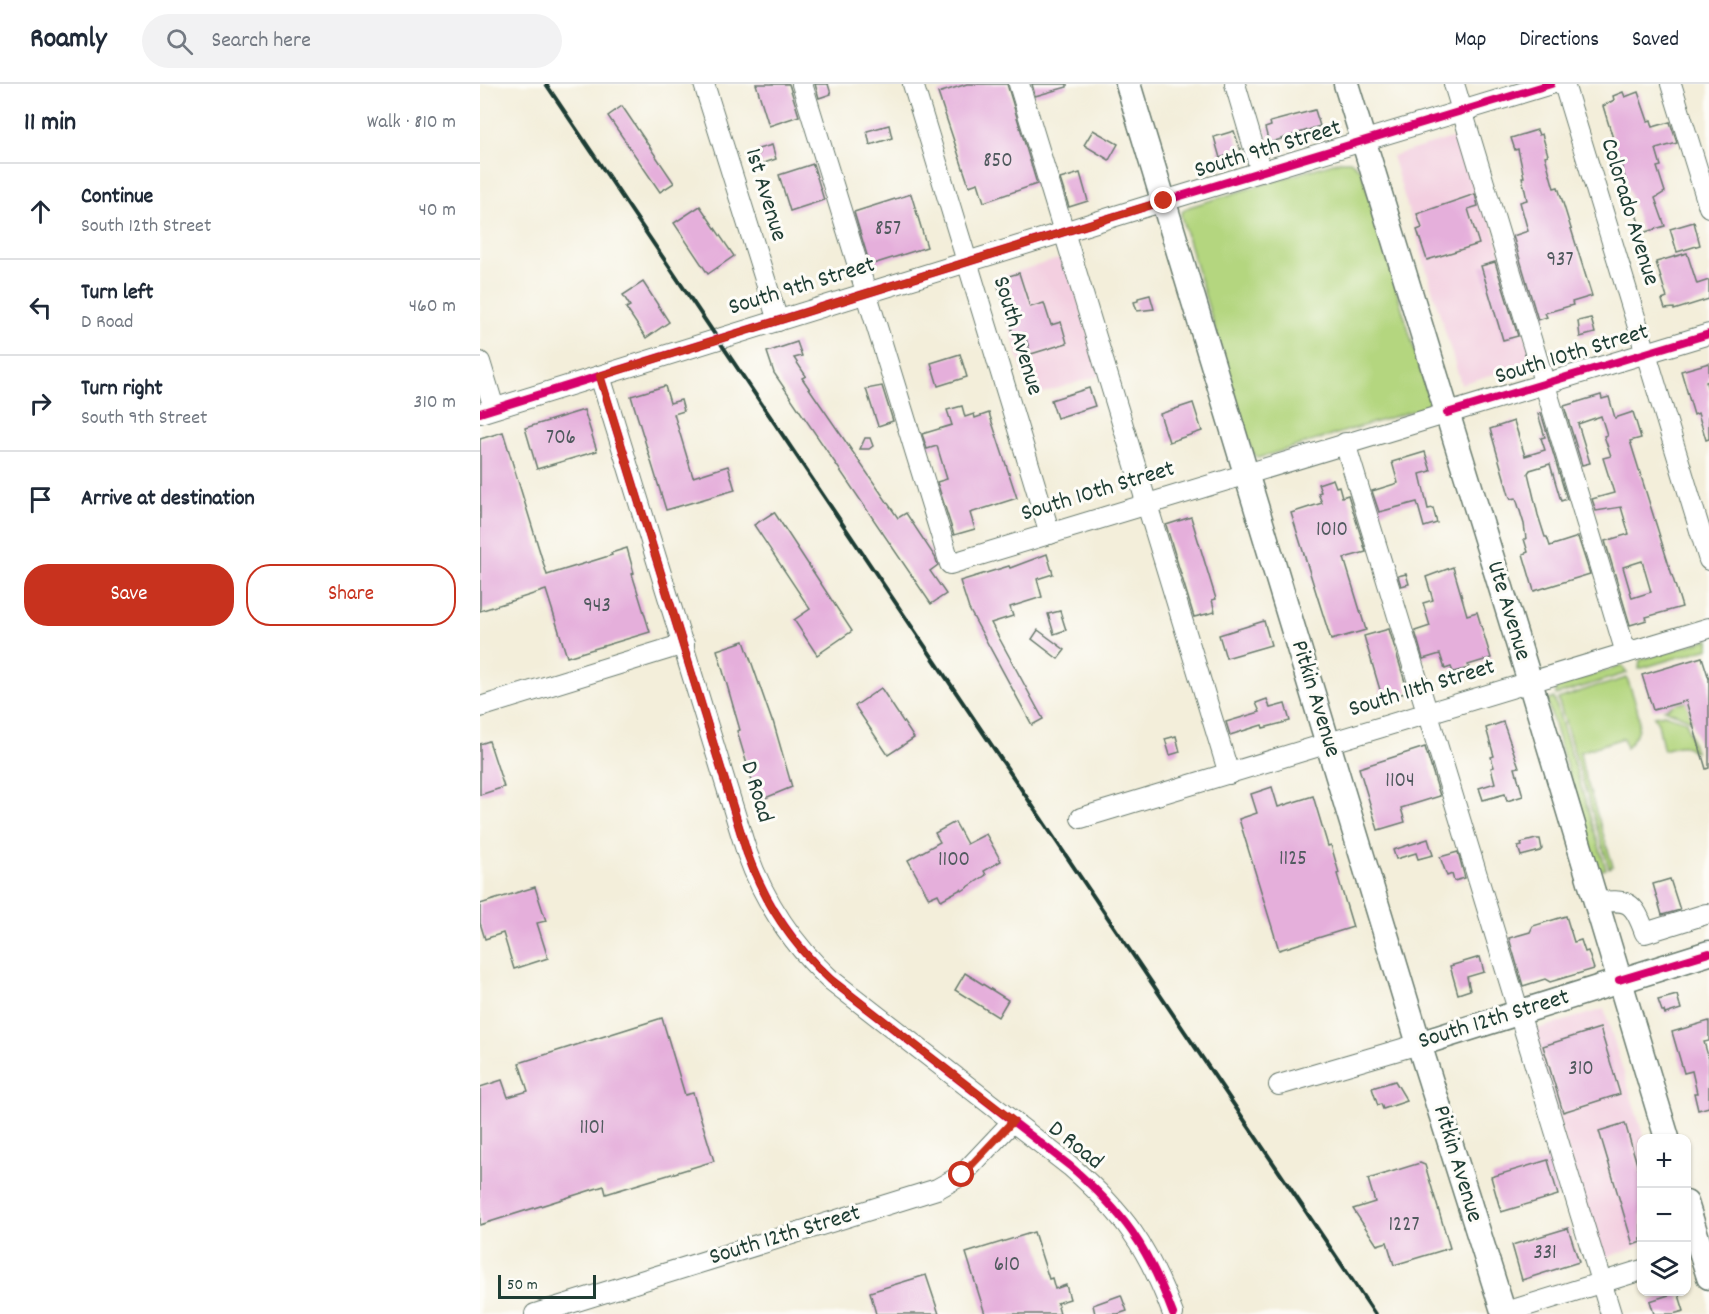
<!DOCTYPE html>
<meta charset="utf-8">
<style>
body{margin:0;font-family:Dekko,sans-serif;background:#f2f2f3;color:#1f2937}
.controls{position:absolute;right:18px;bottom:18px;display:grid;overflow:hidden;border-radius:12px;box-shadow:0 2px 4px #0004}
.controls button{width:54px;height:54px;display:grid;place-items:center;padding:0;border:0;border-bottom:2px solid #e0e1e3;background:#fff;color:#1f2937;font:30px sans-serif}
.scale{position:absolute;left:18px;bottom:15px;width:98px;box-sizing:border-box;padding-left:6px;border:3px solid #1f3d34;border-top:0;font-size:16px;line-height:21px;white-space:nowrap;color:#1f3d34;-webkit-text-stroke:4px #fdfcf7;paint-order:stroke}
.stop{position:absolute;width:18px;height:18px;margin:-14px;border:4px solid #c8321e;border-radius:50%;background:#fff}
.stop.end{background:#c8321e;border-color:#fff;box-shadow:0 2px 6px #0008}
.list{margin:0;padding:0;list-style:none}
h2{display:flex;justify-content:space-between;align-items:center;height:78px;margin:0;padding:0 24px;font-size:26px}
h2 small{font-size:20px;font-weight:400;color:#747a83}
.list li{display:grid;grid-template-columns:39px 1fr auto;gap:18px;align-items:center;box-sizing:border-box;height:96px;padding:0 24px;border-top:2px solid #e0e1e3}
.list b{display:block;font-size:22px;white-space:nowrap}
.list p{margin:0;font-size:20px;white-space:nowrap;color:#747a83}
.list em{font-size:20px;font-style:normal;color:#747a83}
.actions{display:flex;gap:12px;padding:18px 24px}
.actions a{flex:1;padding:14px 0;border:2px solid #c8321e;border-radius:24px;text-align:center;font-size:21px;color:#c8321e}
.actions .main{background:#c8321e;color:#fff}
.icon{flex:none;width:33px;height:33px;fill:none;stroke:currentColor;stroke-width:2;stroke-linecap:round;stroke-linejoin:round}
.map{position:relative;flex:none;width:1229px;height:1230px;overflow:hidden}
header{display:flex;align-items:center;gap:36px;box-sizing:border-box;height:84px;padding:0 30px;background:#fff;border-bottom:2px solid #e0e1e3}
header strong{font-size:28px}
nav{display:flex;gap:33px;margin-inline-start:auto;font-size:21px}
.search{width:420px;height:54px;background:#f2f2f3;display:flex;align-items:center;gap:15px;box-sizing:border-box;padding:0 21px;border-radius:33px;color:#747a83;font-size:22px}
main{display:flex}
aside{flex:1;background:#fff}
.map>svg:first-child{display:block}
</style>
<header>
<strong>Roamly</strong>
<div class="search"><svg class="icon" aria-label="search" viewBox="0 0 24 24"><circle cx="10" cy="10" r="6"/><path d="M15 15l6 6"/></svg>Search here</div>
<nav><a>Map</a><a>Directions</a><a>Saved</a></nav>
</header>
<main>
<aside>
<h2>11 min<small>Walk · 810 m</small></h2>
<ul class="list">
<li><svg class="icon" aria-label="ahead" viewBox="0 0 24 24"><path d="M12 20V5M6 11l6-6 6 6"/></svg><div><b>Continue</b><p>South 12th Street</p></div><em>40 m</em></li>
<li><svg class="icon" aria-label="left" viewBox="0 0 24 24"><path d="M17 20v-9H6M10 6l-5 5 5 5"/></svg><div><b>Turn left</b><p>D Road</p></div><em>460 m</em></li>
<li><svg class="icon" aria-label="right" viewBox="0 0 24 24"><path d="M7 20v-9h11M14 6l5 5-5 5"/></svg><div><b>Turn right</b><p>South 9th Street</p></div><em>310 m</em></li>
<li><svg class="icon" aria-label="arrive" viewBox="0 0 24 24"><path d="M6 21V4h12l-3 4 3 4H6"/></svg><div><b>Arrive at destination</b></div></li>
</ul>
<div class="actions"><a class="main">Save</a><a>Share</a></div>
</aside>
<div class="map">
<svg width="1229" height="1230" viewBox="0 0 1229 1230">
<rect width="100%" height="100%" fill="#fdfcf7"/>
<filter id="ink" filterUnits="userSpaceOnUse"><feTurbulence type="fractalNoise" baseFrequency=".0167" numOctaves="2"/><feDisplacementMap in="SourceGraphic" scale="12" xChannelSelector="R" yChannelSelector="G"/><feConvolveMatrix kernelMatrix="1 2 1 2 8 2 1 2 1" color-interpolation-filters="sRGB"/></filter>
<filter id="wash" filterUnits="userSpaceOnUse"><feTurbulence type="fractalNoise" baseFrequency=".008" numOctaves="4" result="noise"/><feDisplacementMap in="SourceGraphic" scale="24" xChannelSelector="R" yChannelSelector="G"/><feGaussianBlur stdDeviation="1.35" result="paint"/><feColorMatrix in="noise" values="0 0 0 0 0 0 0 0 0 0 0 0 0 0 0 0 0 1.4 0 .05"/><feComposite in="paint" operator="in"/></filter>
<g filter="url(#wash)">
<rect width="100%" height="100%" fill="#f3eeda"/>
<g fill="#f3cfe0">
<polygon points="985,50 1054,278 981,300 912,72"/>
<polygon points="585,173 621,291 550,313 515,194"/>
<polygon points="1124,925 1164,1054 1162,1054 1161,1162 1121,1175 1051,947"/>
</g>
<g fill="#b4d67f" stroke="#6a8a5a" stroke-width="1.5">
<polygon points="860,77 870,77 881,86 950,319 945,323 778,374 772,368 701,132 702,128 709,123"/>
<polygon points="1229,555 1229,564 1159,585 1160,576"/>
<polygon points="1142,582 1147,589 1076,611 1075,602"/>
<path d="M 1147,594 C 1156,622 1169,641 1146,664 L 1143,654 L 1100,668 L 1103,685 L 1133,782 L 1129,784 L 1078,615 L 1119,601 L 1120,602 Z"/>
<polygon points="1229,611 1211,632 1211,636 1184,625 1192,622 1192,619 1201,619"/>
<polygon points="1074,614 1126,785 1118,787 1067,617"/>
<path d="M 1184,630 L 1206,637 L 1215,668 L 1213,668 C 1205,657 1195,663 1184,666 L 1183,664 L 1178,639 L 1174,632 Z"/>
</g>
<g id="blocks">
<g fill="#e5afdb" fill-rule="evenodd">
<polygon points="276,0 309,0 319,32 289,42"/>
<polygon points="335,0 348,0 351,10 339,14"/>
<polygon points="487,0 527,0 557,100 504,118 498,99 489,102 458,9"/>
<polygon points="552,0 587,0 587,3 555,12"/>
<polygon points="1143,8 1145,13 1158,8 1168,37 1171,36 1173,43 1190,38 1197,59 1176,65 1181,82 1177,83 1185,108 1175,114 1185,142 1162,149 1123,22 1134,16 1133,12"/>
<polygon points="142,22 194,99 180,108 128,32"/>
<polygon points="835,26 840,42 789,59 785,44 791,42 790,38"/>
<polygon points="409,41 412,54 390,61 387,47"/>
<polygon points="613,46 638,60 629,76 604,61"/>
<polygon points="1057,46 1059,51 1062,50 1068,71 1065,72 1073,101 1074,104 1078,103 1112,212 1092,218 1093,221 1065,229 1067,233 1058,236 1033,152 1048,147 1040,118 1047,116 1042,93 1044,93 1038,65 1035,66 1031,54"/>
<polygon points="754,47 761,67 740,74 734,53"/>
<polygon points="292,61 296,75 278,81 275,71 279,70 278,65"/>
<polygon points="333,80 344,116 310,127 299,91"/>
<polygon points="600,89 608,117 589,123 580,95"/>
<polygon points="431,110 447,163 390,181 374,128"/>
<polygon points="995,110 998,122 988,125 999,160 947,176 937,146 942,144 937,130"/>
<polygon points="220,122 254,172 228,190 194,139"/>
<polygon points="1214,138 1220,161 1197,168 1190,145"/>
<polygon points="1207,169 1217,200 1229,196 1229,215 1194,226 1194,224 1185,225 1182,216 1187,214 1176,178"/>
<polygon points="1015,178 1038,252 1023,256 1001,182"/>
<polygon points="539,189 550,223 564,219 571,241 581,238 587,259 551,270 544,249 534,252 516,196"/>
<polygon points="163,198 189,238 166,254 146,224 150,222 143,211"/>
<polygon points="670,211 674,225 657,227 654,218 658,217 658,214"/>
<polygon points="1111,234 1115,249 1100,253 1098,237"/>
<polygon points="317,258 322,272 314,274 326,292 322,294 418,434 426,429 455,473 458,481 450,487 466,510 451,520 294,289 287,268"/>
<polygon points="480,270 487,293 458,302 451,279"/>
<polygon points="1229,279 1229,297 1226,298 1229,309 1229,355 1226,356 1218,329 1214,331 1201,287"/>
<polygon points="185,302 190,319 201,316 204,327 194,330 213,393 248,382 255,406 186,426 151,312"/>
<polygon points="402,302 413,337 398,342 386,305"/>
<polygon points="609,304 615,322 577,334 571,316"/>
<path d="M 1121,311 L 1122,315 L 1129,313 L 1135,334 L 1153,328 L 1161,354 L 1150,357 L 1202,523 L 1166,533 L 1167,536 L 1150,541 L 1125,457 L 1149,450 L 1141,423 L 1116,427 L 1112,415 L 1134,409 L 1123,374 L 1131,372 L 1124,352 L 1127,351 L 1121,332 L 1098,340 L 1110,379 L 1102,381 L 1084,322 ZM 1162,477 L 1171,508 L 1152,514 L 1143,483 Z"/>
<polygon points="713,319 722,347 689,358 680,330"/>
<polygon points="482,322 485,333 494,330 495,334 509,329 537,414 490,429 495,445 474,451 457,398 467,395 457,362 447,365 442,350 472,341 467,326"/>
<polygon points="104,326 117,367 57,385 45,344"/>
<polygon points="1061,329 1087,415 1081,417 1070,380 1050,386 1048,389 1058,431 1065,453 1067,453 1070,462 1098,453 1110,490 1054,507 1043,470 1048,468 1044,455 1046,455 1044,440 1036,414 1031,415 1029,411 1010,345 1034,337 1045,372 1065,366 1061,354 1065,353 1058,330"/>
<polygon points="23,348 67,491 132,471 131,469 147,464 154,489 152,490 170,548 87,573 66,506 0,527 0,355"/>
<polygon points="385,354 390,354 393,362 389,365 380,365"/>
<polygon points="945,368 951,387 940,390 948,425 953,424 957,439 944,443 937,418 899,428 892,407 918,399 912,378"/>
<polygon points="853,395 856,403 859,402 862,413 868,411 886,468 864,474 886,546 851,556 811,429 842,419 838,409 841,408 838,400"/>
<polygon points="294,428 372,547 337,571 314,536 330,525 274,441"/>
<polygon points="711,433 736,515 732,516 735,528 714,533 686,441"/>
<polygon points="567,470 573,490 557,495 562,513 530,523 533,532 511,539 563,635 552,641 489,525 480,497 529,482 530,484"/>
<polygon points="973,483 987,531 997,528 1011,574 988,581 989,584 973,588 971,583 965,585 960,570 943,575 935,547 950,542 943,519 953,516 946,493"/>
<polygon points="926,490 929,500 921,502 918,492"/>
<polygon points="580,527 586,546 574,550 568,530"/>
<polygon points="784,537 791,561 746,574 739,551"/>
<polygon points="909,545 928,608 903,616 884,552"/>
<polygon points="558,546 585,566 578,575 552,555"/>
<polygon points="264,557 292,637 293,637 312,703 278,717 257,647 260,646 237,566"/>
<polygon points="1222,573 1229,595 1229,684 1226,685 1206,617 1173,626 1162,591"/>
<polygon points="401,604 434,654 408,671 375,622"/>
<polygon points="787,615 790,624 805,620 810,637 783,644 782,641 750,651 746,638 780,628 776,619"/>
<polygon points="1023,638 1039,683 1035,684 1043,712 1027,717 1025,710 1003,716 999,704 1015,699 1011,684 1014,683 1011,673 1014,672 1006,644"/>
<polygon points="696,652 700,668 690,671 685,655"/>
<polygon points="9,657 24,703 0,711 0,660"/>
<polygon points="945,663 960,712 921,724 925,738 898,746 879,684"/>
<polygon points="792,703 798,723 833,712 848,762 851,761 859,789 857,790 873,843 799,866 759,735 777,729 771,710"/>
<polygon points="475,738 487,760 506,750 521,777 504,787 506,791 482,807 481,805 461,816 458,810 449,814 428,776 460,758 455,749"/>
<polygon points="948,755 953,771 938,775 936,769 916,775 913,766"/>
<polygon points="1056,755 1060,755 1062,765 1060,767 1041,772 1038,763 1042,762 1041,759"/>
<polygon points="978,768 985,794 974,797 972,790 967,792 960,773"/>
<polygon points="1190,795 1200,826 1182,831 1173,800"/>
<polygon points="55,803 66,837 57,839 68,874 34,885 23,849 5,855 0,839 0,820"/>
<polygon points="1086,832 1094,858 1101,856 1105,868 1108,867 1114,885 1070,898 1065,895 1043,902 1029,854 1050,848 1053,842"/>
<polygon points="1000,873 1004,888 987,893 990,906 978,910 970,882"/>
<polygon points="485,889 528,916 518,933 475,906"/>
<polygon points="1197,911 1201,925 1185,930 1184,927 1182,927 1178,916"/>
<polygon points="182,934 205,1011 213,1009 234,1077 126,1110 124,1102 0,1141 0,1003 22,996 28,1013 48,1007 39,979"/>
<polygon points="1229,937 1229,957 1224,958 1229,975 1229,1023 1218,1026 1214,1009 1217,1009 1212,987 1204,989 1192,948"/>
<polygon points="1120,944 1140,1010 1083,1028 1063,962"/>
<polygon points="915,997 927,1017 903,1025 901,1020 898,1021 897,1019 892,1004"/>
<polygon points="1145,1039 1161,1094 1161,1158 1153,1161 1119,1047"/>
<polygon points="1068,1076 1078,1111 1021,1128 1011,1093"/>
<polygon points="940,1079 945,1081 970,1164 914,1181 907,1158 897,1161 873,1125 895,1118 888,1095"/>
<polygon points="1088,1144 1099,1178 1042,1196 1032,1161"/>
<polygon points="554,1148 569,1195 572,1194 575,1205 586,1201 590,1215 577,1219 580,1230 505,1230 486,1169"/>
<polygon points="446,1191 459,1230 396,1230 390,1208"/>
<polygon points="1198,1208 1204,1227 1193,1230 1174,1230 1170,1217"/>
<polygon points="641,1211 647,1227 638,1230 615,1230 613,1221"/>
</g>
</g>
</g>
<g filter="url(#ink)">
<use href="#blocks" fill-opacity="0" stroke="#697b6e" stroke-width="1.5"/>
<g fill="none" stroke-linecap="round" stroke-linejoin="round">
<g stroke="#697b6e" stroke-width="22">
<g id="minor">
<polyline points="224,0 298,237"/>
<polyline points="322,0 470,480 1229,250"/>
<polyline points="433,0 570,450"/>
<polyline points="539,0 749,690"/>
<polyline points="755,0 781,88"/>
<polyline points="974,0 1146,569"/>
<polyline points="1084,0 1229,476"/>
<polyline points="1191,0 1229,123"/>
<polyline points="0,278 14,324"/>
<path d="M 120,292 L 267,769 C 285,819 312,860 351,896 L 590,1082 C 644,1129 668,1163 693,1230"/>
<polyline points="0,329 684,117 1071,0"/>
<polyline points="865,359 1131,1230"/>
<polyline points="0,623 204,560"/>
<polyline points="601,734 1229,544"/>
<path d="M 1115,818 C 1149,816 1153,816 1165,849 L 1226,830"/>
<polyline points="799,1001 939,960"/>
<polyline points="1023,1229 1162,1186"/>
<polyline points="55,1230 457,1105 482,1091 533,1037"/>
</g>
</g>
<g stroke="#697b6e" stroke-width="27">
<g id="major">
<polyline points="648,0 939,960 1024,1230"/>
<polyline points="866,0 1050,598 1187,1054"/>
<polyline points="939,960 1229,869"/>
<polyline points="1206,1119 1229,1193"/>
</g>
</g>
<use href="#minor" stroke="#fff" stroke-width="20"/>
<use href="#major" stroke="#fff" stroke-width="24"/>
<polyline stroke="#1f3d34" stroke-width="4" points="66,0 895,1230"/>
<g stroke="#fdfcf7" stroke-width="11">
<g id="cycleway">
<path d="M 120,292 L 267,769 C 285,819 312,860 351,896 L 590,1082 C 644,1129 668,1163 693,1230"/>
<polyline points="0,329 684,117 1071,0"/>
<polyline points="967,329 1229,250"/>
<polyline points="1139,896 1229,869"/>
</g>
</g>
<use href="#cycleway" stroke="#d6006c" stroke-width="8"/>
</g>
</g>
<g fill="none" stroke-linecap="round" stroke-linejoin="round" filter="url(#ink)">
<path stroke="#c8321e" stroke-width="8" d="M 482,1091 L 533,1037 L 351,896 C 311,859 286,821 267,769 L 120,292 L 684,117"/>
</g>
<g text-anchor="middle" dominant-baseline="central" stroke-width="6" stroke-linejoin="round" paint-order="stroke">
<g font-size="21" fill="#505a5e">
<text x="518" y="78">850</text>
<text x="408" y="146">857</text>
<text x="1080" y="177">937</text>
<text x="81" y="355">706</text>
<text x="852" y="447">1010</text>
<text x="117" y="523">943</text>
<text x="920" y="698">1104</text>
<text x="813" y="776">1125</text>
<text x="474" y="777">1100</text>
<text x="1101" y="986">310</text>
<text x="112" y="1045">1101</text>
<text x="924" y="1142">1227</text>
<text x="1065" y="1170">331</text>
<text x="527" y="1182">610</text>
</g>
<g font-size="24" fill="#1f3d34" stroke="#fdfcf7">
<text transform="translate(788 66) rotate(-17)">South 9th Street</text>
<text transform="translate(285 111) rotate(73)">1st Avenue</text>
<text transform="translate(1149 128) rotate(73)">Colorado Avenue</text>
<text transform="translate(322 203) rotate(-17)">South 9th Street</text>
<text transform="translate(537 252) rotate(73)">South Avenue</text>
<text transform="translate(1092 271) rotate(-17)">South 10th Street</text>
<text transform="translate(618 408) rotate(-17)">South 10th Street</text>
<text transform="translate(1028 527) rotate(73)">Ute Avenue</text>
<text transform="translate(942 605) rotate(-17)">South 11th Street</text>
<text transform="translate(835 615) rotate(73)">Pitkin Avenue</text>
<text transform="translate(276 708) rotate(73)">D Road</text>
<text transform="translate(1014 936) rotate(-17)">South 12th Street</text>
<text transform="translate(595 1062) rotate(39)">D Road</text>
<text transform="translate(977 1080) rotate(73)">Pitkin Avenue</text>
<text transform="translate(305 1152) rotate(-17)">South 12th Street</text>
</g>
</g>
</svg>
<div class="controls">
<button>+</button>
<button>−</button>
<button><svg class="icon" aria-label="layers" viewBox="0 0 24 24"><path d="M12 4l9 5-9 5-9-5zM3 14l9 5 9-5"/></svg></button>
</div>
<div class="scale">50 m</div>
<div class="stop" style="left:482px;top:1091px"></div>
<div class="stop end" style="left:684px;top:117px"></div>
</div>
</main>
